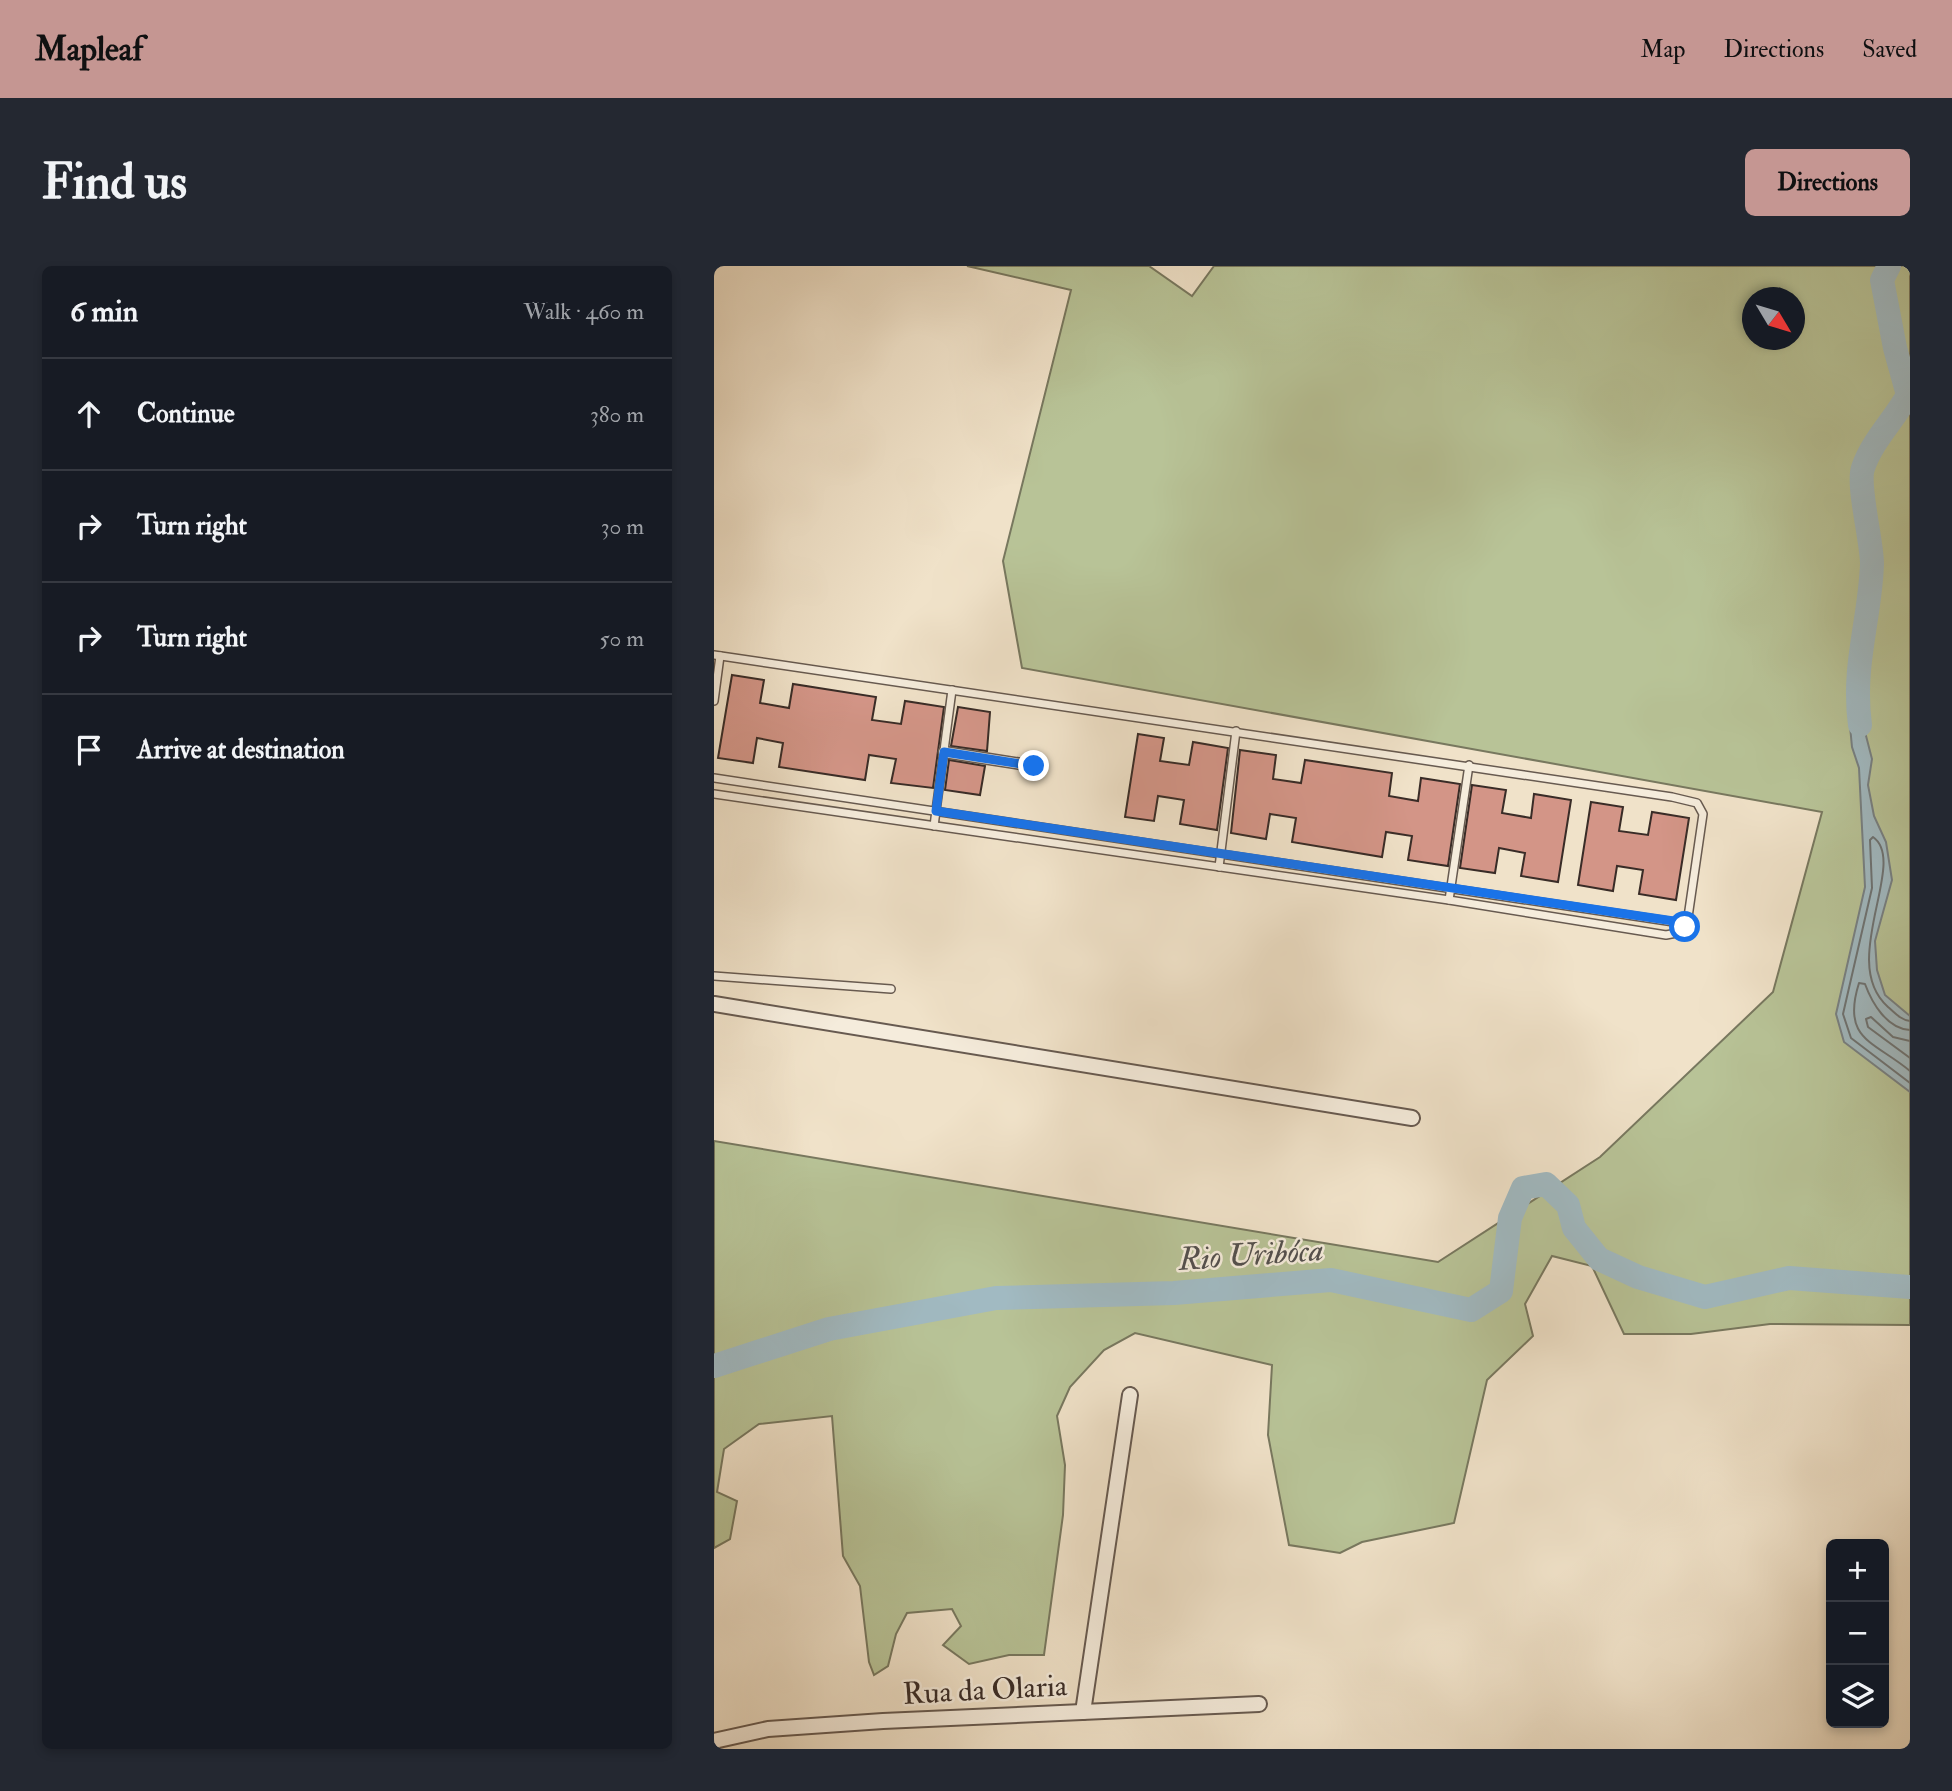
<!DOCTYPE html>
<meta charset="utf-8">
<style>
body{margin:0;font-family:"IM FELL Double Pica",serif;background:#242831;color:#f1f3f6}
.controls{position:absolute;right:21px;bottom:21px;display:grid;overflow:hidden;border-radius:10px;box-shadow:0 4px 10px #0003}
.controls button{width:63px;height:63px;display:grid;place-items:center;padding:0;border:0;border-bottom:2px solid #363941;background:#171b24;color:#f1f3f6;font:35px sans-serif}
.compass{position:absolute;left:1028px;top:21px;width:63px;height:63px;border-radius:50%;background:#171b24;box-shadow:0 4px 10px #0003;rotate:128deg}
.stop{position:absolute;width:21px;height:21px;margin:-16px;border:5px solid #1a73e8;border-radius:50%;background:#fff}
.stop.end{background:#1a73e8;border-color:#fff;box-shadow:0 2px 7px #0008}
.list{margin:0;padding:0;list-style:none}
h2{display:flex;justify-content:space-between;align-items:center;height:91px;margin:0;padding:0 28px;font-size:30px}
h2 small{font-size:23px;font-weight:400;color:#9ea1a6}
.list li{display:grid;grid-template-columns:46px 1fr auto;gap:21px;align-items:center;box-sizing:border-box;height:112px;padding:0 28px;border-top:2px solid #363941}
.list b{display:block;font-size:26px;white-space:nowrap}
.list em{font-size:23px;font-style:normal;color:#9ea1a6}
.icon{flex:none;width:38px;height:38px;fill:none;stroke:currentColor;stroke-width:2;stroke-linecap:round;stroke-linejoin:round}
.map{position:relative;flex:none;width:1196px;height:1483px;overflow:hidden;border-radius:10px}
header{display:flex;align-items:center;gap:42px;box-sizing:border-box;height:98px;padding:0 35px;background:#c59692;color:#111}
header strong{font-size:33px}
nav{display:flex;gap:38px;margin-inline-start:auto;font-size:24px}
.intro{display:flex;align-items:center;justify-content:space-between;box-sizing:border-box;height:168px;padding:0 42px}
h1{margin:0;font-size:49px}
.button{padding:18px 32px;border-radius:10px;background:#c59692;color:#111;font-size:24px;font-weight:700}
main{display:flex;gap:42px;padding:0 42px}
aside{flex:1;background:#171b24;border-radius:10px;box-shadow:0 4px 10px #0003}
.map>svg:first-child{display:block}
</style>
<header>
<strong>Mapleaf</strong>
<nav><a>Map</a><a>Directions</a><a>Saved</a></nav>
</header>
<div class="intro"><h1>Find us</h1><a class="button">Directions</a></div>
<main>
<aside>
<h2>6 min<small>Walk · 460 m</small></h2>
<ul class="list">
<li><svg class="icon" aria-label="ahead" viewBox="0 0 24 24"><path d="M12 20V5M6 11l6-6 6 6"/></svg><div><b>Continue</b></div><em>380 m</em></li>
<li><svg class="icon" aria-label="right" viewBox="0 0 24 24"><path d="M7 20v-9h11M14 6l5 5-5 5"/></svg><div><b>Turn right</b></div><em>30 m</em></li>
<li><svg class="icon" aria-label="right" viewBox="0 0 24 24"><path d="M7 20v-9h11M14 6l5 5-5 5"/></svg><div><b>Turn right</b></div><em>50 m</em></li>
<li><svg class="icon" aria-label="arrive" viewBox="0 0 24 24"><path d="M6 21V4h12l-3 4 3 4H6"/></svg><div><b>Arrive at destination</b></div></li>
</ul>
</aside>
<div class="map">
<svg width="1196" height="1483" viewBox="0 0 1196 1483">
<rect width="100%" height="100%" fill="#f0e2c9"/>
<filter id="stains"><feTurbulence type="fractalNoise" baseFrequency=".00286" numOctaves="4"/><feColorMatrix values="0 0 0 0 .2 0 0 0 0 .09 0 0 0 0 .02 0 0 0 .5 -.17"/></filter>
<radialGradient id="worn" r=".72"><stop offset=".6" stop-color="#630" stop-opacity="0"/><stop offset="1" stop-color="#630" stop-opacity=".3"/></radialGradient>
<path fill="#b8c397" stroke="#78785f" stroke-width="2" fill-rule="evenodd" d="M 253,0 L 435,0 L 478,30 L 500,0 L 1196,0 L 1196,1059 L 1056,1058 L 977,1068 L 910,1068 L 878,1000 L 838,990 L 811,1038 L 819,1070 L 773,1114 L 740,1257 L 648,1276 L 626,1287 L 575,1279 L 554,1169 L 558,1099 L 421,1067 L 390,1084 L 356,1121 L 343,1150 L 351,1199 L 349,1249 L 330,1389 L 295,1389 L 255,1398 L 229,1379 L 247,1360 L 238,1343 L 193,1347 L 182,1368 L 174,1400 L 160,1409 L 155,1396 L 146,1320 L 129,1290 L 118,1150 L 45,1158 L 10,1183 L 3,1226 L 23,1235 L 16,1273 L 0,1282 L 0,875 L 724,996 L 886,891 L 1059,726 L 1108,546 L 308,402 L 289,295 L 357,24 ZM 1038,32 L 1080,32 L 1080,74 L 1038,74 Z"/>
<polygon fill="#a1bac2" stroke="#778184" stroke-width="2" points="1141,427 1158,493 1154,519 1160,550 1172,576 1178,614 1161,675 1163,704 1171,729 1196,750 1196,826 1130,776 1122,748 1151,621 1145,502 1138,481 1136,460"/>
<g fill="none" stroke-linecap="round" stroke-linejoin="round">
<g stroke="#6d7374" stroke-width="2">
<path d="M 1196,755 C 1187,754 1181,747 1174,741 C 1123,696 1195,596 1159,571 L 1156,574 L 1158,622 L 1129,748 L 1137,772 L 1196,817"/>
<path d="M 1196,764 C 1173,763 1158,737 1151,718 L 1145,717 C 1127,774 1160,775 1196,805"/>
<polyline points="1196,775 1179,771 1157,751 1152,753 1154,761 1196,792"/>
</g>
<g stroke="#a1bac2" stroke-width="24">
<path d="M 1146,459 C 1138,400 1156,354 1158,298 C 1158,275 1143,219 1149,202 C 1158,175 1180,154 1194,129 L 1181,82 L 1168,14 L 1175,0"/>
<polyline points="0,1100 115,1063 282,1032 460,1027 617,1014 757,1044 787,1025 796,952 809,922 832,918 854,939 860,962 885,993 924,1011 991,1031 1075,1012 1196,1021"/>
</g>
</g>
<g fill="#d39587" stroke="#392c27" stroke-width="2">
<polygon points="18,409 50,414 46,437 75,442 79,418 162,431 158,454 187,458 191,435 230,441 219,522 177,517 182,493 155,489 151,514 65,501 69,477 43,472 39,497 4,492"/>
<polygon points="244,441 276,446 273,485 237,480"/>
<polygon points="424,468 450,472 446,495 475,499 479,476 514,482 503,564 466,558 470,534 444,530 440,555 411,551"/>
<polygon points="526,484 562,489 559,513 587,517 591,494 678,507 675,530 704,535 707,512 746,518 734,600 694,594 698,570 672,566 668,591 578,576 582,552 556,548 552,573 517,567"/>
<polygon points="235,494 271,500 266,529 231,524"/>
<polygon points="758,519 792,524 788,547 817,552 820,528 857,534 844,616 807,610 811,587 785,582 781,607 746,602"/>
<polygon points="877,536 909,541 905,565 934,569 938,546 975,552 962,634 925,628 929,604 903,600 899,625 864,619"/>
</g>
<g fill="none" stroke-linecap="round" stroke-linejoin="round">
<g stroke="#675a50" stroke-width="10">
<g id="service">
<polyline points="0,389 958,531 983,537 989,548 973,658 968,666 952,669 735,634 0,528"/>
<polyline points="0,435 6,390"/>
<polyline points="0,512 973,658"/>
<polyline points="220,560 238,424"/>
<polyline points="505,601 522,465"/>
<polyline points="735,634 755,499"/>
<polyline points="0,710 177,723"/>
</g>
</g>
<g stroke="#675a50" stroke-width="13">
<polyline id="pedestrian" points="230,486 320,500"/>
</g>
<g stroke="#675a50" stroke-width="18">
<g id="minor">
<polyline points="0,738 698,852"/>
<polyline points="369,1446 416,1129"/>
<polyline points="0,1475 54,1463 169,1455 545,1438"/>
</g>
</g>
<use href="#service" stroke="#f5ecdc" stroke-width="7"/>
<use href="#pedestrian" stroke="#f5ecdc" stroke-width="10"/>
<use href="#minor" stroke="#f5ecdc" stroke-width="14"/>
</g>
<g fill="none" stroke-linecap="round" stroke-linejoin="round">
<polyline stroke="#1a73e8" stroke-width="9" points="320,500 230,486 222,545 973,657 971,661"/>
</g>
<g text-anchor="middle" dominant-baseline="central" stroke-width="5" stroke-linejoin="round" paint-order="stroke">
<g font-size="30" fill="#392c27" stroke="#f5ecdc">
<text transform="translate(271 1424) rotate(-3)">Rua da Olaria</text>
</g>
<g font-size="32" font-style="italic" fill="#53504e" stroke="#f5ecdc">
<text transform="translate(537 989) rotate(-4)">Rio Uribóca</text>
</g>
</g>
<rect width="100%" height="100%" filter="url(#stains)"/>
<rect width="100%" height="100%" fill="url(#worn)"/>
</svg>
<div class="controls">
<button>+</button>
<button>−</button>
<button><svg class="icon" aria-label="layers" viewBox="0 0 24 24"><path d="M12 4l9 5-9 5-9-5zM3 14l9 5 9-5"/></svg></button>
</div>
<svg class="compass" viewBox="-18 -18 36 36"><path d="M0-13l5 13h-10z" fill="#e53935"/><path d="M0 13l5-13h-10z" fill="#9ea1a6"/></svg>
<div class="stop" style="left:971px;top:661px"></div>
<div class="stop end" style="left:320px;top:500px"></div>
</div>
</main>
